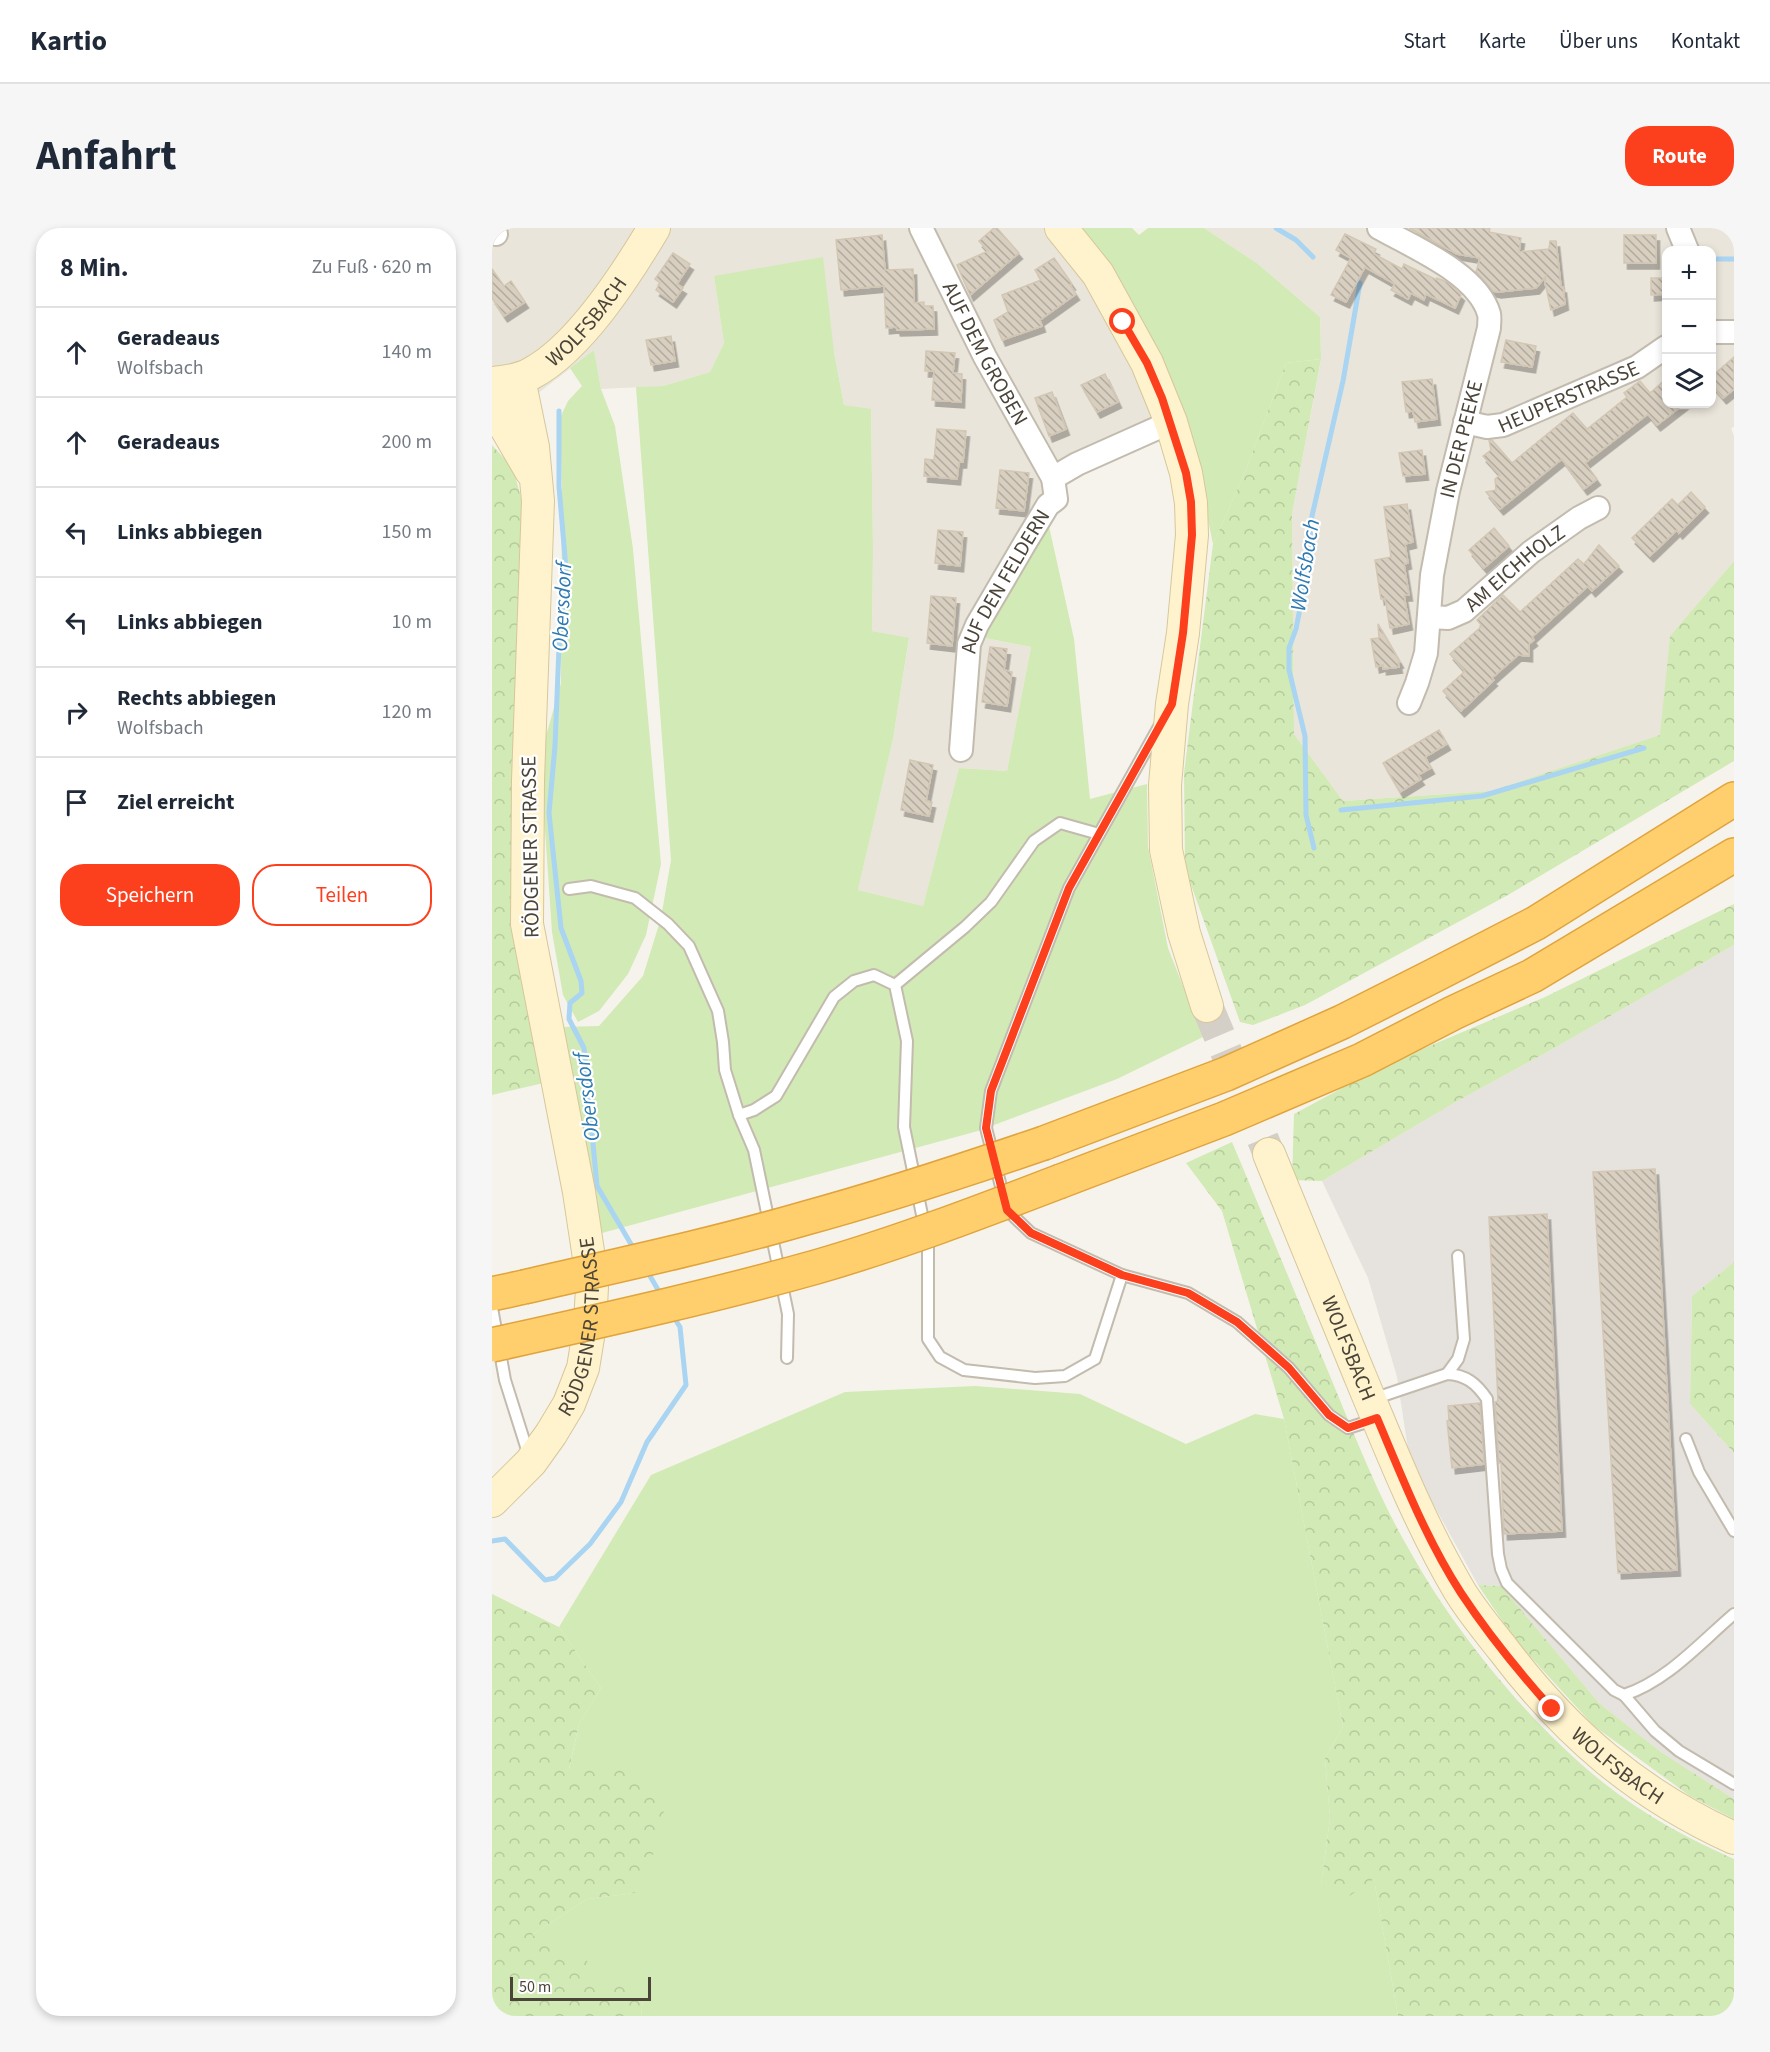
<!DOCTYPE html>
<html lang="de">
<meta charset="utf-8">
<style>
body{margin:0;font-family:"Source Sans 3",sans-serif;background:#f6f6f7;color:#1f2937}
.controls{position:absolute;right:18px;top:18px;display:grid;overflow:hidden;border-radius:12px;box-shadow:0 3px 9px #0003}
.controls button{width:54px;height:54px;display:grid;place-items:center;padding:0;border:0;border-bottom:2px solid #e0e1e3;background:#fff;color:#1f2937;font:30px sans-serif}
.scale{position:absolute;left:18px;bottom:15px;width:141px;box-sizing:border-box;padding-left:6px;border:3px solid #4b4439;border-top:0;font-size:16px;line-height:21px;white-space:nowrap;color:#4b4439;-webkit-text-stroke:4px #fff;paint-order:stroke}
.stop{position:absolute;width:18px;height:18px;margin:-14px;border:4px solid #fc3f1d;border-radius:50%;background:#fff}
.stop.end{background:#fc3f1d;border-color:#fff;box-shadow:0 2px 6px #0008}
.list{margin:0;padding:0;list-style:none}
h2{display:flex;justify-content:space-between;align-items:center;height:78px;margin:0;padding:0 24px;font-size:26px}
h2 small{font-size:20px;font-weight:400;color:#747a83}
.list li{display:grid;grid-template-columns:39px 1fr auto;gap:18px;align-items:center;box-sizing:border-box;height:90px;padding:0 24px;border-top:2px solid #e0e1e3}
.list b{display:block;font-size:22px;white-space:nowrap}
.list p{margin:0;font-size:20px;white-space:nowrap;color:#747a83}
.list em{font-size:20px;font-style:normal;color:#747a83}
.actions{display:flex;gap:12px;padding:18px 24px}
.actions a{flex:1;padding:14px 0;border:2px solid #fc3f1d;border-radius:24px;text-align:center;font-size:21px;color:#fc3f1d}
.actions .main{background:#fc3f1d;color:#fff}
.icon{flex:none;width:33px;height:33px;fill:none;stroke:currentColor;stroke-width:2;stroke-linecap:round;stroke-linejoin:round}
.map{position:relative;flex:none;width:1242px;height:1788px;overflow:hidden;border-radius:24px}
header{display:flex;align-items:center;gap:36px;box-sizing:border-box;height:84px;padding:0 30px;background:#fff;border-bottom:2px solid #e0e1e3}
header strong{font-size:28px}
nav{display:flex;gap:33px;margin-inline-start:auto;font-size:21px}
.intro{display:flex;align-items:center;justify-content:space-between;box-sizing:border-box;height:144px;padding:0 36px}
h1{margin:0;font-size:42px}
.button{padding:15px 27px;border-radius:24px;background:#fc3f1d;color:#fff;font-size:21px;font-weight:700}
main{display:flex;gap:36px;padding:0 36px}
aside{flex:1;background:#fff;border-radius:24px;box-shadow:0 3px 9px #0003}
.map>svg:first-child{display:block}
</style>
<header>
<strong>Kartio</strong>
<nav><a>Start</a><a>Karte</a><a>Über uns</a><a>Kontakt</a></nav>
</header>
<div class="intro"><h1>Anfahrt</h1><a class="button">Route</a></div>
<main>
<aside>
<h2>8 Min.<small>Zu Fuß · 620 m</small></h2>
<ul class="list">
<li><svg class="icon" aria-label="ahead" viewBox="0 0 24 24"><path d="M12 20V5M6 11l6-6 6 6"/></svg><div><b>Geradeaus</b><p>Wolfsbach</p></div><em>140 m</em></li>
<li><svg class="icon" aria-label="ahead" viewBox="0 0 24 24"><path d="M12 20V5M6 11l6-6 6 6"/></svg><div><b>Geradeaus</b></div><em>200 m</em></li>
<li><svg class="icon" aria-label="left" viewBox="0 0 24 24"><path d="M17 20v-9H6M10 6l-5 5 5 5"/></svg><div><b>Links abbiegen</b></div><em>150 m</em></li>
<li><svg class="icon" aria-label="left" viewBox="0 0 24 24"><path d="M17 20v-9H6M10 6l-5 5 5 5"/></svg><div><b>Links abbiegen</b></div><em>10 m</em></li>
<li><svg class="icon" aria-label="right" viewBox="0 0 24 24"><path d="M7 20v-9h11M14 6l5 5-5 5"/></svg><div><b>Rechts abbiegen</b><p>Wolfsbach</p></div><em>120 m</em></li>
<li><svg class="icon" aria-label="arrive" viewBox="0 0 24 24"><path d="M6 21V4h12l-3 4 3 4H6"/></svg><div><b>Ziel erreicht</b></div></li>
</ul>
<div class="actions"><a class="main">Speichern</a><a>Teilen</a></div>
</aside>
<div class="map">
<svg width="1242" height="1788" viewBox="0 0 1242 1788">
<defs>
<pattern id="forest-crowns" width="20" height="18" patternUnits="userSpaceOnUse" patternTransform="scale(1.5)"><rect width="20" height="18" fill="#d2eab5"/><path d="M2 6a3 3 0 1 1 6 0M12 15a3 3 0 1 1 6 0" fill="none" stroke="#b6ca9c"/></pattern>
<pattern id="building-back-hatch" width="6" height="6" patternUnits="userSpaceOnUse" patternTransform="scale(1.5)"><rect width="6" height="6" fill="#d8cfc1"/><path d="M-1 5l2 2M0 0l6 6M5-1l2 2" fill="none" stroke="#b1aa9e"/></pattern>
<filter id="shadow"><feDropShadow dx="3.5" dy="6" stdDeviation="0" flood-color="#0004"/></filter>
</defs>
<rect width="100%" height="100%" fill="#f6f3ec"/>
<g fill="#eae5da" fill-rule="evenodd">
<polygon points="0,0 586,0 666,129 694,187 584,236 488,409 539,419 515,543 467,540 431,678 366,662 401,511 417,411 380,403 381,321 379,182 352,177 342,124 222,48 232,115 218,144 171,158 109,161 102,122 0,201"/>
<path d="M 712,0 L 1242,0 L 1242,199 L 1239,200 L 1242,208 L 1242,333 L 1178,408 L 1169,507 L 999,563 L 851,573 L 802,506 L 800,286 L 829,132 L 828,89 L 766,36 ZM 1174,22 L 1220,22 L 1220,176 L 1174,176 Z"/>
</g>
<polygon fill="#e6e2dd" points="1242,717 1242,1034 1200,1068 1198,1176 1242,1225 1242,1571 1169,1524 1107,1475 1009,1358 986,1357 918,1234 905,1149 876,1050 830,953 962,875 1066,818"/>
<g fill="#d2eab5">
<polygon points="586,0 640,0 647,7 656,0 712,0 766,36 828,89 829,131 794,135 754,242 721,316 694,186 666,129"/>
<polygon points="331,29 342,124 352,177 379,181 381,321 380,403 417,410 401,511 366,662 431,678 467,540 515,543 539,419 488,409 555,289 582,411 598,571 655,556 656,619 676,720 711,809 625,851 486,903 110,1005 69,799 107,798 151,748 169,690 179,632 144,159 171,158 218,144 232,115 222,48"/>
<polygon points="102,122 109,161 123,198 141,321 169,636 154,707 136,746 107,783 86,794 71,767 60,704 48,529 69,455 70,258 68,190 76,173 90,158 78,140"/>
<polygon points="483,1158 588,1166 694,1216 763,1186 792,1191 851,1499 833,1530 838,1590 829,1657 882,1651 906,1788 149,1788 151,1770 101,1760 40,1707 95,1671 143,1665 77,1542 87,1496 109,1460 67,1399 159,1247 353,1164"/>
</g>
<g fill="url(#forest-crowns)">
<polygon points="829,131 800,286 802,506 851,573 999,563 1168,507 1178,408 1242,333 1242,533 1016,667 813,777 761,797 748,794 693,640 692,545 721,316 754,242 794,135"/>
<polygon points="0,217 21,240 30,273 29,375 56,854 0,867"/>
<polygon points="1242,676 1242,717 1066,818 962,875 830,953 800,952 802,886 895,836 1053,769"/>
<path d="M 740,914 C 773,992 805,1070 838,1148 C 863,1208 886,1269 919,1325 C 965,1407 1040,1498 1113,1556 C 1152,1587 1197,1611 1242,1631 L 1242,1788 L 906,1788 L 882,1651 L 846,1676 L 829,1657 L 838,1590 L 833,1530 L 851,1499 L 792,1191 L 730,983 L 694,935 Z"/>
<polygon points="1242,1034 1242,1225 1198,1176 1200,1068"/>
<polygon points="986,1357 1009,1358 1107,1475 1169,1524 1242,1571 1242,1591 1198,1568 1102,1498 1024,1413"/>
<polygon points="0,1366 67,1399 109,1460 87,1496 77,1541 142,1538 173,1576 166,1616 143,1665 95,1671 40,1707 95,1732 101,1760 128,1751 151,1770 149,1788 0,1788"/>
</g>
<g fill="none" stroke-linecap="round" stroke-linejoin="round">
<g stroke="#a9d4f2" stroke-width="5">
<polyline points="784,0 804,12 821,29"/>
<polyline points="1222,31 1242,31"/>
<polyline points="67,183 67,259 74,341 67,419 63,518 57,585 69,700 89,753 90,765 78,775 77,791 92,820 105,958 143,1023"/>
<polyline points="849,582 990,568 1152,520"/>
<polyline points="822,620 814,587 813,508 797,442 797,420 804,401 816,339 820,288 851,153 868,55"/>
<polyline points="154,1041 169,1067"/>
<polyline points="0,1313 13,1311 53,1352 63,1350 98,1316 129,1274 155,1214 194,1157 188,1099 181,1088"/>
</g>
</g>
<g fill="url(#building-back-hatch)" stroke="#d3c7b4" stroke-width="1.5" filter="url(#shadow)">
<polygon points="502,0 505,0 527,25 478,67 465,37 496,23 487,13"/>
<polygon points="917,0 998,0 997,4 1029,10 1027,24 1057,21 1058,13 1064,13 1069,59 1071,59 1073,76 1059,82 1053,55 1054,48 1044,60 1006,64 1001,63 984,44 988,30 965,26"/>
<polygon points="853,6 884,21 882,26 910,41 912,36 945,52 945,50 955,54 969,67 963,80 934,66 932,72 919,65 916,71 899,62 903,56 873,39 854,74 839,67 859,30 844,22"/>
<polygon points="390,7 393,42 421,41 422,75 432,74 432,78 441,78 442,101 405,102 404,99 394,100 392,58 349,62 344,12"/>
<rect x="1132" y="7" width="32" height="28"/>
<polygon points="181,25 198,36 185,56 191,60 181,74 164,62 168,55 163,51"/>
<polygon points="562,30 580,56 578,57 584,66 548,92 550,98 510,112 502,92 516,84 510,67 549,52 543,42"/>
<polygon points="0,41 12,58 19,53 33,74 12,88 0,70"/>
<polygon points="1159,50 1174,50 1174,66 1159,67"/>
<polygon points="179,108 183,133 159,137 154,112"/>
<polygon points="1014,112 1044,118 1040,139 1009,134"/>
<polygon points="434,123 463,125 461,145 470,146 469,174 440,172 442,143 433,143"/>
<polygon points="1242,129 1242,161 1231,170 1220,157 1220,148"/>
<polygon points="613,146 626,174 605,184 589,157"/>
<polygon points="940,151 945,191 923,194 921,183 914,184 910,154"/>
<polygon points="1174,151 1174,176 1192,176 1165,197 1156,186 1093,235 1105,251 1092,261 1070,231 1008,281 994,264 1004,262 1003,251 1008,247 991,228 999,222 997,212 1000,212 1020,235 1081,185 1095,201 1135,169 1132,165 1148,153 1158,165"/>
<polygon points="560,164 574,201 557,208 543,170"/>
<polygon points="445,201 474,203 471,234 467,234 465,251 432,248 433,231 442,232"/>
<polygon points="930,222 933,246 911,248 907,225"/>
<polygon points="508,242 537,245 532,283 504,280"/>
<polygon points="1199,264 1213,279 1187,305 1185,302 1158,328 1140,310 1180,271 1186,277"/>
<polygon points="915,276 921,314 913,316 916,335 912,336 917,367 912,367 917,396 898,400 893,370 889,371 883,332 899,329 892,279"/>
<polygon points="1002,300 1017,318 992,340 977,322"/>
<polygon points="446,302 471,304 468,338 443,335"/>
<polygon points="1107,317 1127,338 1100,363 1096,358 1040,409 1042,412 1037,416 1037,428 1026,427 1000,450 1002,452 969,483 951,463 973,443 958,426 990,398 985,392 1011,367 1028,384 1086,331 1092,336"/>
<polygon points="439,368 464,370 460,418 435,415"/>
<polygon points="886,396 908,434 906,435 907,439 891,441 891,437 884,439 879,411 887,410"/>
<polygon points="498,419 515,421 512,442 520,444 515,478 490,474"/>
<polygon points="947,502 955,516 933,529 939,540 926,547 929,551 908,564 891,535"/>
<polygon points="418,532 441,537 434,573 440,574 437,588 409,582"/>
<polygon points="1163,941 1185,1342 1126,1345 1101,944"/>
<polygon points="1055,986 1070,1303 1012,1306 1009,1235 1007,1235 1003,1174 1006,1173 997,989"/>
<polygon points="988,1175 992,1236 960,1240 955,1193 957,1192 956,1178"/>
</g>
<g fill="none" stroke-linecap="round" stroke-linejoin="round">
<polyline stroke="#d4d0c8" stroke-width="32" stroke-dasharray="32 16" stroke-linecap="butt" points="715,778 777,926"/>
<g stroke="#c2bbae" stroke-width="14">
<g id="lane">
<polyline points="668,497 577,660 499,863 494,900 515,982 539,1005 630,1047 696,1065 745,1094 797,1140 837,1187 856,1200 884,1191"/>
<polyline points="77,661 99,658 143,670 176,696 197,718 226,783 231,814 233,842 247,887 262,922 296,1086 295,1130"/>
<polyline points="403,757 473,699 499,674 542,613 568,595 607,606"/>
<polyline points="247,887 262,882 284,868 342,769 362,753 382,747 403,757 415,813 412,899 436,1016 436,1111 448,1129 472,1142 543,1150 573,1148 603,1131 630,1047"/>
<polyline points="0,1080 13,1152 37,1228"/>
<polyline points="955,1146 966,1131 972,1111 966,1028"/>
<path d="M 881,1171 L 955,1146 C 974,1147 984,1155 995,1171 L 1006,1326 L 1009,1341 L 1015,1355 L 1122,1462 L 1132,1467 C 1175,1453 1208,1415 1242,1386"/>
<polyline points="1194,1211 1207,1244 1242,1303"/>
<polyline points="1132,1467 1163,1503 1187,1523 1242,1556"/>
</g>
</g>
<g stroke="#c2bbae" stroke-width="26">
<g id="street">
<polyline points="1,0 4,6"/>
<path id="s1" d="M 429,0 L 493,129 L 561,250"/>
<path d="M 887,0 C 921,19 986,46 997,86 C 998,90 997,96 997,100 L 956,263 L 940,347 L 934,425 L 925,455 L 917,475"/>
<polyline points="1186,0 1195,22"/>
<polyline points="1220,104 1242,104"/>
<path id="s2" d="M 973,194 L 995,199 L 1011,197 L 1145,139 L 1174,119"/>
<path id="s3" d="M 938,389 L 956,390 L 972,383 L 1039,324 L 1087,290 L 1106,280"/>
<path id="s4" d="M 469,522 L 477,416 L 485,397 L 533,315 L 556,277 L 564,271 L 561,250 L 585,236 L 679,194"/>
</g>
</g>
<g stroke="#d6c79b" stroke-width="34">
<g id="secondary">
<polyline points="569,0 606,46 655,135 679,194 694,245 699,275 700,307 691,405 680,476 673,557 674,622 692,705 715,778"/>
<path id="s5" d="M 0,155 C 14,154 28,152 40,145 C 88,119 134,47 162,0"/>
<polyline points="0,176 39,243"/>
<path id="s6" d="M 777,926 C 808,1000 838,1074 868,1148 C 898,1220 927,1294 967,1362 C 979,1382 995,1401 1010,1420 C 1074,1505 1145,1566 1242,1610"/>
<path id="s7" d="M 0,1273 L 39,1234 L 59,1206 L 77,1176 L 91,1140 L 98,1097 L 100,1059 L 97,1030 L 87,964 L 35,696 L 36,552 L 46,273 L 41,219 L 27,151"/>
</g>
</g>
<g stroke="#e0a43c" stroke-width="36">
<g id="highway">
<polyline points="552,915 734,846 850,794 941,748 1044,695 1242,571"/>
<polyline points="569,953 732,891 870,832 961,785 1040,748 1242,627"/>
<polyline points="0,1066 32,1059"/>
</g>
</g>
<use href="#lane" stroke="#fff" stroke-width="10"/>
<use href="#street" stroke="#fff" stroke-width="22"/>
<use href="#secondary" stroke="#fff3cd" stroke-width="32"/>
<use href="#highway" stroke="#ffcf6e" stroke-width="33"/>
<g stroke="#e0a43c" stroke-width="36" stroke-linecap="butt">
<g id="highway-bridge">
<path d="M 32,1059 C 127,1037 221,1017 314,990 C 395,968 473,942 552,915"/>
<path d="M 0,1117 C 108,1093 217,1069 324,1039 C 407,1015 488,984 569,953"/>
</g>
</g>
<use href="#highway-bridge" stroke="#ffcf6e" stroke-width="33"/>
</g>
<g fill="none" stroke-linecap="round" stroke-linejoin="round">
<path stroke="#fc3f1d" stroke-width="8" d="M 631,94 L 655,135 L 670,170 L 694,245 L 699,274 L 700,307 L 691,405 L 680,476 L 577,660 L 499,863 L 494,900 L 515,982 L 539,1005 L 630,1047 L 696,1065 L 745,1094 L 797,1140 L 837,1187 L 856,1200 L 885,1190 C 910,1249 934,1311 969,1365 C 996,1406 1027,1444 1060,1481"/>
</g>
<g text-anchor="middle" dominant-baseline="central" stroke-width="4.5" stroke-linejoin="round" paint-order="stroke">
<g font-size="21" fill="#4b4439" stroke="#fff">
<text stroke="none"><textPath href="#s5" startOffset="117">WOLFSBACH</textPath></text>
<text stroke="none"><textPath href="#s1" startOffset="141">AUF DEM GROBEN</textPath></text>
<text stroke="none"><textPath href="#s2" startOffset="110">HEUPERSTRASSE</textPath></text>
<text transform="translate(969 211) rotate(-76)">IN DER PEEKE</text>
<text stroke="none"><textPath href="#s3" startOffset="102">AM EICHHOLZ</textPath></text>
<text stroke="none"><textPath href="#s4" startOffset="178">AUF DEN FELDERN</textPath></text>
<text transform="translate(38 619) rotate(-91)">RÖDGENER STRASSE</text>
<text stroke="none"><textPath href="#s7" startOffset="204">RÖDGENER STRASSE</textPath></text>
<text stroke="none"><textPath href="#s6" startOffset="210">WOLFSBACH</textPath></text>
<text stroke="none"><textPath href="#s6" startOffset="714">WOLFSBACH</textPath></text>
</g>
<g font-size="22" font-style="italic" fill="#2e7ab2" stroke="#fff">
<text transform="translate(813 337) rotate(-81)">Wolfsbach</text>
<text transform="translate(70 379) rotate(-87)">Obersdorf</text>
<text transform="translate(95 869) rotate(-97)">Obersdorf</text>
</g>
</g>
</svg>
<div class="controls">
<button>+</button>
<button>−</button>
<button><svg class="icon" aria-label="layers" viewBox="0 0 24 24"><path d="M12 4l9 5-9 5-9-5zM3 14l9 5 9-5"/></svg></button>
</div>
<div class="scale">50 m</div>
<div class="stop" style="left:631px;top:94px"></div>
<div class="stop end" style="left:1060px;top:1481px"></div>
</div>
</main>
